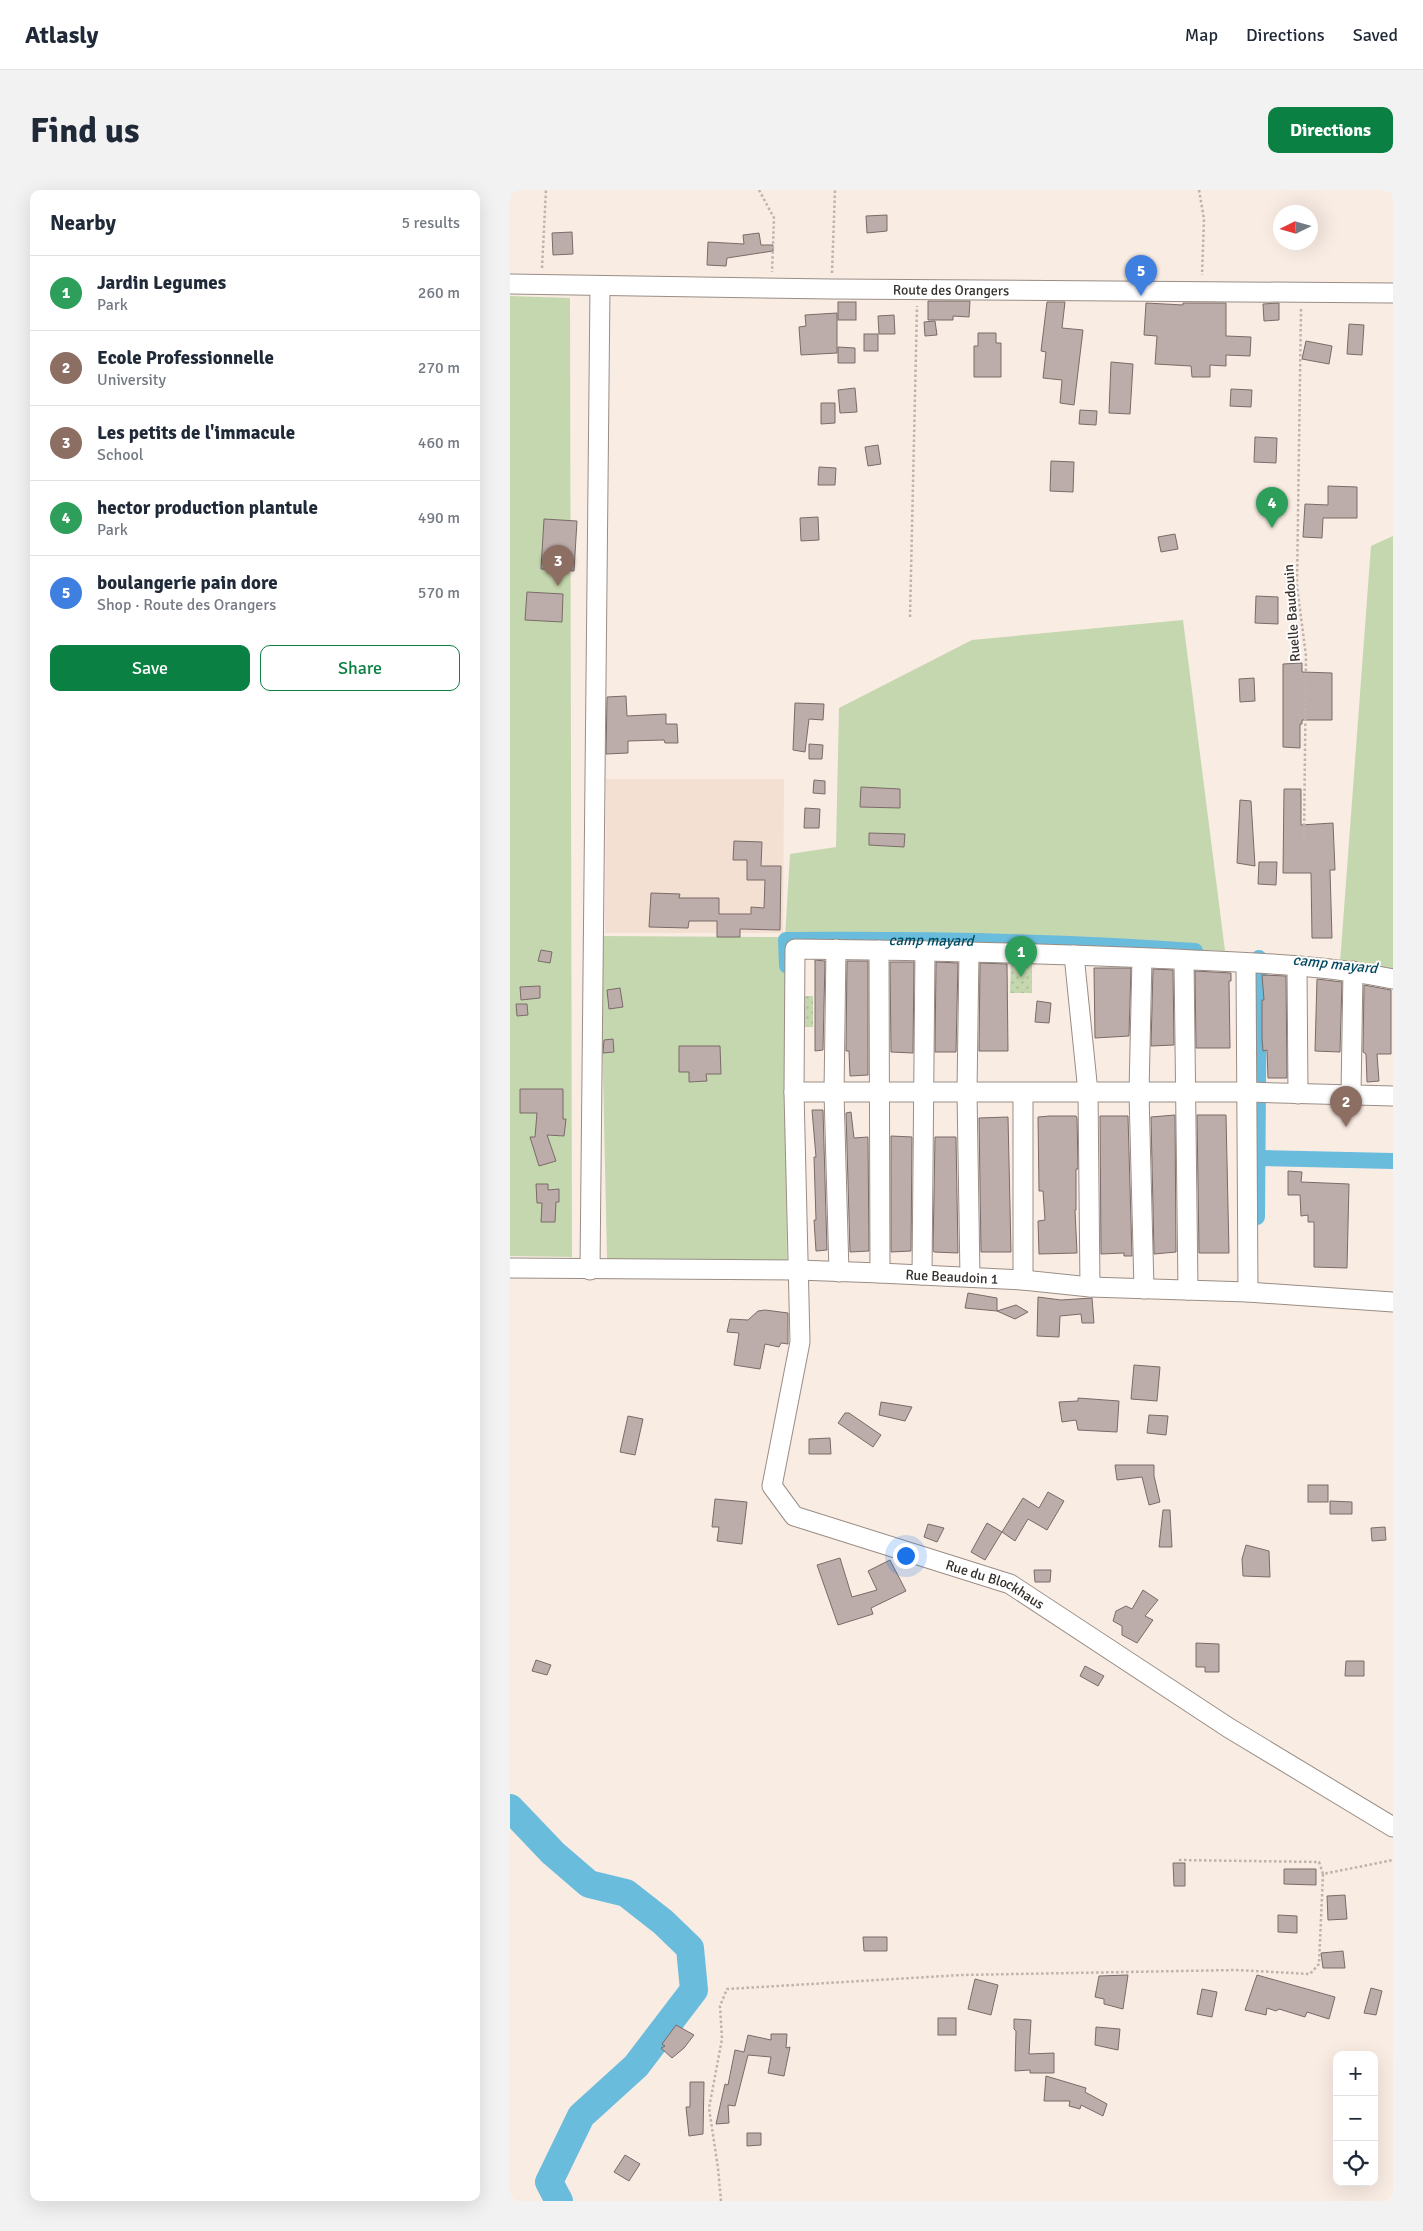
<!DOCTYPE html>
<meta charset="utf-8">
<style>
body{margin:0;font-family:Signika,sans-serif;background:#f2f2f3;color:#1f2937}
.controls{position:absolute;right:15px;bottom:15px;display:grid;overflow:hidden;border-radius:10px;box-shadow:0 5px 20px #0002}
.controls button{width:45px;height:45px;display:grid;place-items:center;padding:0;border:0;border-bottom:1px solid #e0e1e3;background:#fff;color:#1f2937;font:25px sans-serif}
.compass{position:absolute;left:763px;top:15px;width:45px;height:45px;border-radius:50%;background:#fff;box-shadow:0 5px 20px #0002;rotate:265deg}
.you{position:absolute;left:395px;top:1365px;width:18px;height:18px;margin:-12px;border:4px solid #fff;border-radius:50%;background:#1a73e8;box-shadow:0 0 0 8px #1a73e833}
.badge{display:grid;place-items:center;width:32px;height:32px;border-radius:50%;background:#0b8043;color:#fff;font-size:16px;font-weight:700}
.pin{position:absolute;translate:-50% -41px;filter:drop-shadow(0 1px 2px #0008)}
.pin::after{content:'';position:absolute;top:26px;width:18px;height:15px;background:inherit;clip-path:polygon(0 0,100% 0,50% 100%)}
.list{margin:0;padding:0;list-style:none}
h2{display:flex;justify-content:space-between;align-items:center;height:65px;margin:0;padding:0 20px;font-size:21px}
h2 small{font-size:16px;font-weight:400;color:#747a83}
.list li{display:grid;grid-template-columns:32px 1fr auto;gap:15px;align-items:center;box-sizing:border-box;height:75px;padding:0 20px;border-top:1px solid #e0e1e3}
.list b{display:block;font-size:19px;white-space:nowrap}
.list p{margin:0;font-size:16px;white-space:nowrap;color:#747a83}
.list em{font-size:16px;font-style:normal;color:#747a83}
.actions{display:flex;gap:10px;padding:15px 20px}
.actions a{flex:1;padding:11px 0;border:1px solid #0b8043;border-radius:10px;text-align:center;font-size:18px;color:#0b8043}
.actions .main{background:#0b8043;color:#fff}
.icon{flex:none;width:28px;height:28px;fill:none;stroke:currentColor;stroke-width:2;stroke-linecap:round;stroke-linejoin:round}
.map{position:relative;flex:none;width:883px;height:2011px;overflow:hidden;border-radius:10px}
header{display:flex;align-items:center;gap:30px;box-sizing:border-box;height:70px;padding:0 25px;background:#fff;border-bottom:1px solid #e0e1e3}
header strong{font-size:24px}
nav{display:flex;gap:28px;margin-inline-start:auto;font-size:18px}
.intro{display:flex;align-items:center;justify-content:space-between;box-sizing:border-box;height:120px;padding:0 30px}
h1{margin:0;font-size:35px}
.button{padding:12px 22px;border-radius:10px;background:#0b8043;color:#fff;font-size:18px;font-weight:700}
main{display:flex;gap:30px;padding:0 30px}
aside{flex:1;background:#fff;border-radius:10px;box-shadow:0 5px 20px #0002}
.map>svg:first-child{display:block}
</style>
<header>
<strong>Atlasly</strong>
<nav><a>Map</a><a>Directions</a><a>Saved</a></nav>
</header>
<div class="intro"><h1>Find us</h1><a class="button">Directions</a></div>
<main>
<aside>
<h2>Nearby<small>5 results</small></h2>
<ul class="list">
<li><span class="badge" style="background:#2e9e5b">1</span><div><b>Jardin Legumes</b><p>Park</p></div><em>260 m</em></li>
<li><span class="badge" style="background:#8d6e63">2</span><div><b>Ecole Professionnelle</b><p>University</p></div><em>270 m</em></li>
<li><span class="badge" style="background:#8d6e63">3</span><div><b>Les petits de l'immacule</b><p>School</p></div><em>460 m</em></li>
<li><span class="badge" style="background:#2e9e5b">4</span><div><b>hector production plantule</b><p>Park</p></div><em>490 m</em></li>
<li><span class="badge" style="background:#3f7fe0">5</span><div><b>boulangerie pain dore</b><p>Shop · Route des Orangers</p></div><em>570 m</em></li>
</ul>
<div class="actions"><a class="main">Save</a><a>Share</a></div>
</aside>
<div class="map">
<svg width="883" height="2011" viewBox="0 0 883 2011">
<defs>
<pattern id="garden-dots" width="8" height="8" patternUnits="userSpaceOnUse" patternTransform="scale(1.25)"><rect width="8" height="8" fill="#c5d7ae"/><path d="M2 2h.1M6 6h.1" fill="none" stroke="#aab996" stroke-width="1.8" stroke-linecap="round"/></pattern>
</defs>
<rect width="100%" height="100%" fill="#f9ece3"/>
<polygon fill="#f3e0d2" points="96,589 274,589 273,743 95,743"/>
<g fill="#c5d7ae">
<polygon points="0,106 60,108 62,1067 0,1066"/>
<polygon points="883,346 883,779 830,773 861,356"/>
<polygon points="673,430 715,761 275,750 277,1073 97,1069 90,746 275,747 280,664 326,657 329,518 462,450"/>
</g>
<g fill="url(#garden-dots)">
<polygon points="501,771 522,772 522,803 500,803"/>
<rect x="289" y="806" width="14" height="31"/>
</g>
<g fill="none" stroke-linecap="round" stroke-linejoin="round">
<g stroke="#6abcdd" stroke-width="16">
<path id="s1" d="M 277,776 L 276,750 C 412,749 549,751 685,761"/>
<polyline points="747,968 883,971"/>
<polyline points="747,1027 749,768"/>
</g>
<polyline stroke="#6abcdd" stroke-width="28" points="0,1618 43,1663 79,1694 116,1703 153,1732 180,1758 184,1800 126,1876 71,1926 39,1992 49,2011"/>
</g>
<g fill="#bcacaa" stroke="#7a6b69">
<polygon points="377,25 377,41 357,43 356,26"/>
<polygon points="62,42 63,64 43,65 42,43"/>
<polygon points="249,43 251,55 263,55 263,61 217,68 216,76 197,75 198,52 234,54 233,45"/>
<polygon points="418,111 460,111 459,127 443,126 443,130 418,130"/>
<rect x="328" y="112" width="18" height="18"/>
<polygon points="537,112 555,112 552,138 573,140 564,215 550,213 552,190 533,188 536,162 531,161"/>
<polygon points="636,113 673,115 673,113 716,113 716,146 741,147 740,166 716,165 716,176 700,175 700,187 682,187 681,176 645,174 647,146 634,145"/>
<polygon points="769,113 769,130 754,131 753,114"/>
<polygon points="327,123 327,163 291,165 289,137 296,136 295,125"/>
<polygon points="384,125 385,144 369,144 368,126"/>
<polygon points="425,131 427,145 415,146 414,132"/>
<polygon points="839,134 854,135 852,165 837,164"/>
<polygon points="468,143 486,143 486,153 491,153 491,187 464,187 464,156 468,156"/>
<rect x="354" y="144" width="14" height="17"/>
<polygon points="796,151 822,156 819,174 792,169"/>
<polygon points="328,157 345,158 345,173 328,173"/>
<polygon points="601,172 623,174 620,224 599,223"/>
<polygon points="345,198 347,222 330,223 328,200"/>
<polygon points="721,199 742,200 741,217 720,216"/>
<polygon points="311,213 325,213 325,233 311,234"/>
<polygon points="570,220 587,221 586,235 569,234"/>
<polygon points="745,247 767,248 766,273 744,272"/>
<polygon points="368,255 371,274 358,276 355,257"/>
<polygon points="541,271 564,272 563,302 540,301"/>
<polygon points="309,277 326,278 325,295 308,295"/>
<polygon points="818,296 847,297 847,328 813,328 812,348 793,347 795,314 818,315"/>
<polygon points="308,327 309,350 291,351 290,328"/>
<polygon points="34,329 67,331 64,381 31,379"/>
<polygon points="665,344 668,359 651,362 648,347"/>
<polygon points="17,402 53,404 52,432 15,430"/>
<polygon points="746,406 768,407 768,434 745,433"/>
<polygon points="792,473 792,482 822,483 822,530 792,530 792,534 790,534 790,558 773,557 773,474"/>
<polygon points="744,488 745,511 730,512 729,489"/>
<polygon points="116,506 117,526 156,524 156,534 167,534 168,553 155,553 154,550 118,551 118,563 96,564 97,507"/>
<polygon points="285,513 314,514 313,530 299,529 295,562 283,560"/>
<polygon points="299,554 313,555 312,569 299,569"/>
<polygon points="304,590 315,591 315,604 303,603"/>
<polygon points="351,597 390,599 390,618 350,617"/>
<polygon points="774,599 791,599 791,635 823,633 825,680 820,680 822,748 802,748 801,683 773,683"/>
<polygon points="730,610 741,611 745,676 727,673"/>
<polygon points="295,618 310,619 309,638 294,638"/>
<polygon points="359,643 395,644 394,657 359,655"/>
<polygon points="224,651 252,652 251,676 271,676 270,740 230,739 230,747 207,747 207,731 179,731 178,738 139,737 141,703 170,704 169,708 209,708 209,724 241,724 241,717 254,718 255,690 237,690 237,670 223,670"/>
<polygon points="749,672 767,672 766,695 748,694"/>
<polygon points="31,760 42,762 40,773 28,771"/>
<polygon points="305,770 315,771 313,860 305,861"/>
<polygon points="337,771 358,771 358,885 340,886 339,861 336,861"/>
<polygon points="380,772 404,772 403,863 381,862"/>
<polygon points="426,772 448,773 446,862 425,862"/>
<polygon points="470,773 497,774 498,861 469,861"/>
<polygon points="584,778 621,778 619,846 585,848"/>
<polygon points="643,779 663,780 664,855 641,856"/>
<polygon points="685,781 721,783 721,791 719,791 720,858 686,858"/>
<polygon points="752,785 776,786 777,888 758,888 757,860 753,861 752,849 752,810 754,810"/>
<polygon points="807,789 832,792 830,862 805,861"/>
<polygon points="854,795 881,800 881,864 867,864 869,891 857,892 856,864 853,862"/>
<polygon points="30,796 30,808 11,810 10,797"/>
<polygon points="110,798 113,817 99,819 97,800"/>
<polygon points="527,811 541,813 539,833 525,832"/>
<polygon points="6,814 17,814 18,825 7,826"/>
<polygon points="103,849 104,862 93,863 94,850"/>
<polygon points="169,856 210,856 211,884 196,884 197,891 179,892 179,882 169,882"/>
<polygon points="10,899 53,899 53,929 56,929 54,946 37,945 46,971 29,976 20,947 25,947 27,923 10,923"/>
<polygon points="302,920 313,920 317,1060 306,1061 304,1030 306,1030 304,967 306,967"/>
<polygon points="341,922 344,948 358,947 359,1061 340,1062 336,923"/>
<polygon points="665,925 666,1062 644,1064 641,927"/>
<polygon points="687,925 716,925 719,1063 689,1063"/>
<polygon points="540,926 566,926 567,928 568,979 566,979 566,1020 565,1020 567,1063 529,1064 528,1031 535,1030 533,1001 529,1001 528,927"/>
<polygon points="590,926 618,926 622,1066 614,1066 614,1063 591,1064"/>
<polygon points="498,927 501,1062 471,1062 469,928"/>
<polygon points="381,946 402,947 401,1061 381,1062"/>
<polygon points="425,947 446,947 448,1063 424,1062 423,1060"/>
<polygon points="778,981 792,982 791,992 839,994 837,1078 804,1077 804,1032 798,1032 798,1025 791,1026 790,1005 778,1005"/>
<polygon points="26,994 38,994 38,1000 49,999 49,1012 46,1012 45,1032 31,1032 32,1013 27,1013"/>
<polygon points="458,1103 487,1108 487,1121 506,1115 518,1122 505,1129 487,1121 455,1118"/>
<polygon points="528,1107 551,1110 582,1108 584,1133 572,1133 571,1124 550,1126 549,1147 527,1146"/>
<polygon points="255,1120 278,1123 278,1154 271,1153 269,1157 255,1154 250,1179 224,1175 229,1143 217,1142 220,1129 238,1130 248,1121"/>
<polygon points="624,1175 650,1177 647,1211 621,1209"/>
<polygon points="568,1208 609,1211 607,1242 568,1240 566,1230 552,1232 549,1212 568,1211"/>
<polygon points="371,1212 402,1217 395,1231 369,1225"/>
<polygon points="335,1223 339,1223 371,1245 363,1257 328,1233"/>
<polygon points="639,1225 658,1226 656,1245 637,1243"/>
<polygon points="118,1226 133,1229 125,1265 110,1262"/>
<polygon points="320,1248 321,1264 299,1264 299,1249"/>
<polygon points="605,1275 644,1275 644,1286 650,1312 639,1315 632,1287 607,1290"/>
<rect x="798" y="1295" width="20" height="17"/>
<polygon points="538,1302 554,1311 537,1340 518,1329 505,1351 492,1342 513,1308 529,1318"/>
<polygon points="205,1309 237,1312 232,1354 207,1351 209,1337 202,1337"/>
<polygon points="820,1311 842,1312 842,1324 820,1324"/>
<polygon points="653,1320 660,1320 662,1357 649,1357"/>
<polygon points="477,1333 492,1342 475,1370 461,1362"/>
<polygon points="418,1334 434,1338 427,1352 414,1347"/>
<polygon points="875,1337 876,1350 862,1351 861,1338"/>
<polygon points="736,1355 759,1361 760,1387 733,1386 732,1369"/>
<polygon points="330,1368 342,1407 367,1400 358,1381 380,1370 396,1401 361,1418 363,1424 328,1435 307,1375"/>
<polygon points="524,1380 541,1380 540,1392 525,1392"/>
<polygon points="633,1400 648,1410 635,1426 643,1430 627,1453 612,1445 612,1436 603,1431 606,1421 616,1416 622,1419"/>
<polygon points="686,1453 709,1454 709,1482 695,1482 695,1477 686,1477"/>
<polygon points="26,1470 41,1475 37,1485 22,1481"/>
<polygon points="836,1471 854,1471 854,1486 835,1486"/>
<polygon points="575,1476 594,1486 588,1496 570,1486"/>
<polygon points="663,1673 675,1673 675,1696 664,1696"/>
<polygon points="774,1679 806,1679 806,1695 774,1694"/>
<polygon points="835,1705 837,1729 818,1730 817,1706"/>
<polygon points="768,1725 787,1726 787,1743 768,1742"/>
<polygon points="353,1747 377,1747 377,1761 354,1761"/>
<polygon points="833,1761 835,1778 813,1778 811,1763"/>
<polygon points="618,1785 613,1819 594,1814 594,1809 585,1807 589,1786"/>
<polygon points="747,1785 825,1807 819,1829 797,1822 795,1827 769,1819 766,1821 757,1818 756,1825 735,1820"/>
<polygon points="465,1789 488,1795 481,1825 458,1819"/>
<polygon points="861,1798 872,1801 866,1825 854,1823"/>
<polygon points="692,1799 707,1802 702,1827 687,1824"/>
<rect x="428" y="1828" width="18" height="17"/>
<polygon points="504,1829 521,1830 519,1864 544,1863 544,1883 520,1883 520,1880 505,1881 506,1841 504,1839"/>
<polygon points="166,1835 184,1845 174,1858 162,1868 151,1858 155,1856 152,1854"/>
<polygon points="586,1837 610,1839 608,1860 585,1855"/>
<polygon points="261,1844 277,1844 276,1858 280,1857 274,1886 258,1883 261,1867 238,1865 225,1916 218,1915 219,1933 206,1934 215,1894 218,1895 225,1860 234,1862 238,1845 261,1850"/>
<polygon points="536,1886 576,1898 575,1902 597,1914 593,1926 571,1915 570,1919 559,1916 560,1911 534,1911"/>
<polygon points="180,1892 194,1892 193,1944 179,1946 176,1917 180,1917"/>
<polygon points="237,1943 251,1943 251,1955 237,1956"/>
<polygon points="115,1965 130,1974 119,1991 104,1982"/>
</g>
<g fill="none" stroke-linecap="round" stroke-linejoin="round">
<g stroke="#998d85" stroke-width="21">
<g id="minor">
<path id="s2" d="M 0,94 L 322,99 L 883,103"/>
<polyline points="326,759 324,903 329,1082"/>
<polyline points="369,760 370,1083"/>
<polyline points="459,762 457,902 460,1087"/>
<polyline points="564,765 578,902 580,1097"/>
<polyline points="632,768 629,903 634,1099"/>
<polyline points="674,770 678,1100"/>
<polyline points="736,773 738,1102"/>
<polyline points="787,777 788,904"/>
<path id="s3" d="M 883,789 C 805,773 721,772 641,768 C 522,763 404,760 285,759 L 284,902 L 290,1152 L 262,1296 L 284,1326 L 500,1394 L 719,1538 L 883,1637"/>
<polyline points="284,902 737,902 883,906"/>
<polyline points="513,903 513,1090"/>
<polyline points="841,905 843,781"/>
<path id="s4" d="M 0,1078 L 288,1080 L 370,1083 L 513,1090 L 580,1097 L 738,1102 L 883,1112"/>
<polyline points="80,1080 90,97"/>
<polyline points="412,1085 415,761"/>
</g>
</g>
<g stroke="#beb3ac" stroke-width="2.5" stroke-dasharray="2.5 2.5" stroke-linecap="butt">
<polyline points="249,0 264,28 262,82"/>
<polyline points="689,0 694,29 692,85"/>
<polyline points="32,78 36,0"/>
<polyline points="322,83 325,0"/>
<polyline points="791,119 787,396 796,466 794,652"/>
<polyline points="400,427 407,116"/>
<polyline points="669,1670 809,1672 813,1684"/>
<polyline points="211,2011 208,1978 199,1918 212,1849 210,1816 217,1799 451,1785 726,1780 800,1784 809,1774 813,1684 883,1670"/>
</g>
<use href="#minor" stroke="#fff" stroke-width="19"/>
</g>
<g text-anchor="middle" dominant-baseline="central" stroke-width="4" stroke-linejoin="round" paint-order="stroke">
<g font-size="14" fill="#35302c" stroke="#fefbfa">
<text stroke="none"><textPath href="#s2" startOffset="441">Route des Orangers</textPath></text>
<text transform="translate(782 423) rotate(-94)">Ruelle Baudouin</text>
<text stroke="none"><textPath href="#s4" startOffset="442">Rue Beaudoin 1</textPath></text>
<text stroke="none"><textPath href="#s3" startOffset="1389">Rue du Blockhaus</textPath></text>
</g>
<g font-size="15" font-style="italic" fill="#004c62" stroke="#fefbfa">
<text stroke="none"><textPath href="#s1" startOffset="171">camp mayard</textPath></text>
<text transform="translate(825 774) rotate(6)">camp mayard</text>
</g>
</g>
</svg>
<div class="controls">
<button>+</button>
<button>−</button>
<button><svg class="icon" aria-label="locate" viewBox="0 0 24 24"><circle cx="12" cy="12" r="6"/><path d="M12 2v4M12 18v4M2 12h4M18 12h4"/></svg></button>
</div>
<svg class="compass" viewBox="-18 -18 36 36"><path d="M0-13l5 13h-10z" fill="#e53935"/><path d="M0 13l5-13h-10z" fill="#747a83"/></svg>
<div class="you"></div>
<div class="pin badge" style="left:511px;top:787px;background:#2e9e5b">1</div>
<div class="pin badge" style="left:836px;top:937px;background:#8d6e63">2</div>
<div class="pin badge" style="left:48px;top:396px;background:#8d6e63">3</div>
<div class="pin badge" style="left:762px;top:338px;background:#2e9e5b">4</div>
<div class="pin badge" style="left:631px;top:106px;background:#3f7fe0">5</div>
</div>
</main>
